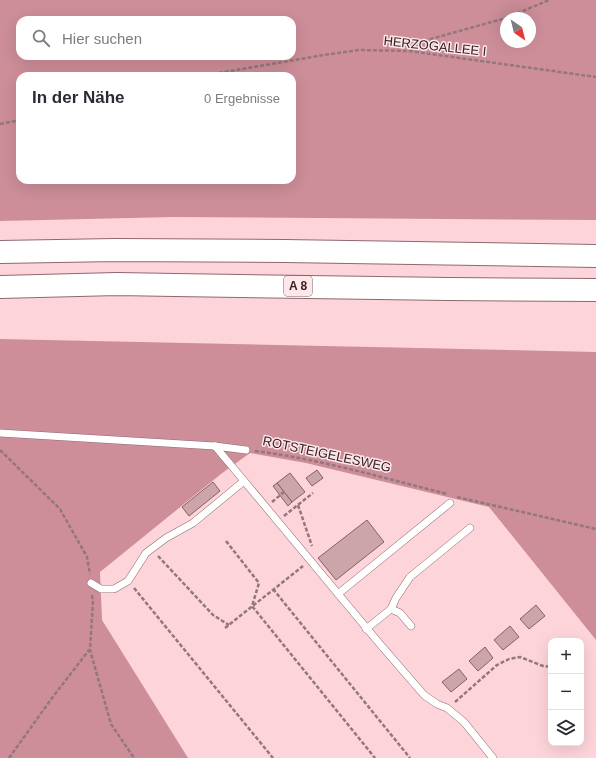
<!DOCTYPE html>
<html lang="de">
<meta charset="utf-8">
<style>
body{margin:0;font-family:Helvetica,sans-serif;background:#f7f7f7;color:#2b2b33}
.controls{position:absolute;right:12px;bottom:12px;display:grid;overflow:hidden;border-radius:8px;box-shadow:0 4px 16px #0002}
.controls button{width:36px;height:36px;display:grid;place-items:center;padding:0;border:0;border-bottom:1px solid #e1e1e2;background:#fff;color:#2b2b33;font:20px sans-serif}
.compass{position:absolute;left:500px;top:12px;width:36px;height:36px;border-radius:50%;background:#fff;box-shadow:0 4px 16px #0002;rotate:145deg}
.list{margin:0;padding:0;list-style:none}
h2{display:flex;justify-content:space-between;align-items:center;height:52px;margin:0;padding:0 16px;font-size:17px}
h2 small{font-size:13px;font-weight:400;color:#7c7c81}
.icon{flex:none;width:22px;height:22px;fill:none;stroke:currentColor;stroke-width:2;stroke-linecap:round;stroke-linejoin:round}
.map{position:relative;flex:none;width:596px;height:758px;overflow:hidden}
.search{position:absolute;background:#fff;box-shadow:0 4px 16px #0002;left:16px;top:16px;width:280px;height:44px;display:flex;align-items:center;gap:10px;box-sizing:border-box;padding:0 14px;border-radius:12px;color:#7c7c81;font-size:15px}
.panel{position:absolute;background:#fff;box-shadow:0 4px 16px #0002;left:16px;top:72px;width:280px;height:112px;border-radius:12px}
.map>svg:first-child{display:block}
</style>
<div class="map">
<svg width="596" height="758" viewBox="0 0 596 758">
<rect width="100%" height="100%" fill="#fdd4da"/>
<g fill="#cd8e99" fill-rule="evenodd">
<path d="M 0,0 L 596,0 L 596,220 L 173,217 L 0,221 ZM 506,18 L 530,18 L 530,42 L 506,42 ZM 20,20 L 292,20 L 292,56 L 20,56 ZM 20,76 L 292,76 L 292,180 L 20,180 Z"/>
<polygon points="0,339 596,352 596,640 489,507 306,463 250,453 221,474 100,572 102,620 188,758 0,758"/>
</g>
<g fill="#cca5aa" stroke="#846166">
<polygon points="317,470 323,478 312,486 306,478"/>
<polygon points="290,473 305,492 292,502 277,483"/>
<polygon points="213,482 220,491 189,516 182,507"/>
<polygon points="277,483 292,502 288,506 273,486"/>
<polygon points="367,520 384,542 336,580 318,558"/>
<polygon points="536,605 545,616 529,629 520,619"/>
<polygon points="510,626 519,637 503,650 494,640"/>
<polygon points="485,647 493,658 478,671 469,661"/>
<polygon points="459,669 467,679 451,692 442,682"/>
</g>
<g fill="none" stroke-linecap="round" stroke-linejoin="round">
<g stroke="#8d696f" stroke-width="8">
<g id="service">
<polyline points="0,433 215,446 246,450"/>
<polyline points="215,446 379,643 424,695 437,704 447,708 464,722 493,758"/>
<polyline points="91,583 101,589 114,589 128,581 146,553 166,538 193,523 244,481"/>
<polyline points="338,594 450,503"/>
<polyline points="391,609 400,613 411,626"/>
<polyline points="366,629 391,609 396,598 410,577 470,528"/>
</g>
</g>
<g stroke="#8d696f" stroke-width="24">
<g id="motorway">
<polyline points="0,252 115,250 284,251 596,256"/>
<polyline points="0,287 117,284 175,285 448,289 596,290"/>
</g>
</g>
<g stroke="#93777c" stroke-width="2.5" stroke-dasharray="4 2" stroke-linecap="butt">
<polyline points="506,18 549,0"/>
<polyline points="409,51 427,40 506,18"/>
<polyline points="201,76 324,55 359,50 409,51 596,77"/>
<polyline points="0,124 20,120"/>
<polyline points="0,450 60,509 87,557 90,574"/>
<path d="M 255,451 C 320,459 383,478 447,494"/>
<polyline points="457,497 596,529"/>
<polyline points="272,502 284,492"/>
<polyline points="298,505 312,546"/>
<polyline points="284,516 313,493"/>
<polyline points="226,541 259,583 252,606 375,758"/>
<polyline points="158,556 213,615 229,625"/>
<polyline points="134,588 273,758"/>
<polyline points="273,589 410,758"/>
<polyline points="92,595 93,601 90,650 111,724 134,758"/>
<polyline points="225,628 303,566"/>
<polyline points="455,702 497,665 509,659 520,657 543,666 551,667"/>
<polyline points="9,758 52,698 89,650"/>
</g>
<use href="#service" stroke="#fff" stroke-width="7"/>
<use href="#motorway" stroke="#fff" stroke-width="22"/>
</g>
<g text-anchor="middle" dominant-baseline="central" stroke-width="3" stroke-linejoin="round" paint-order="stroke">
<rect fill="#ffe6e9" stroke="#705e60" stroke-width="1" x="284" y="276" width="28" height="20" rx="3"/>
<g font-size="12" font-weight="bold" fill="#322326">
<text x="298" y="286">A 8</text>
</g>
<g font-size="13" fill="#322326" stroke="#ffe6e9">
<text transform="translate(435 46) rotate(6)">HERZOGALLEE I</text>
<text transform="translate(327 454) rotate(12)">ROTSTEIGELESWEG</text>
</g>
</g>
</svg>
<div class="controls">
<button>+</button>
<button>−</button>
<button><svg class="icon" aria-label="layers" viewBox="0 0 24 24"><path d="M12 4l9 5-9 5-9-5zM3 14l9 5 9-5"/></svg></button>
</div>
<svg class="compass" viewBox="-18 -18 36 36"><path d="M0-13l5 13h-10z" fill="#e53935"/><path d="M0 13l5-13h-10z" fill="#7c7c81"/></svg>
<div class="search"><svg class="icon" aria-label="search" viewBox="0 0 24 24"><circle cx="10" cy="10" r="6"/><path d="M15 15l6 6"/></svg>Hier suchen</div>
<section class="panel">
<h2>In der Nähe<small>0 Ergebnisse</small></h2>
<ul class="list">
</ul>
</section>
</div>
